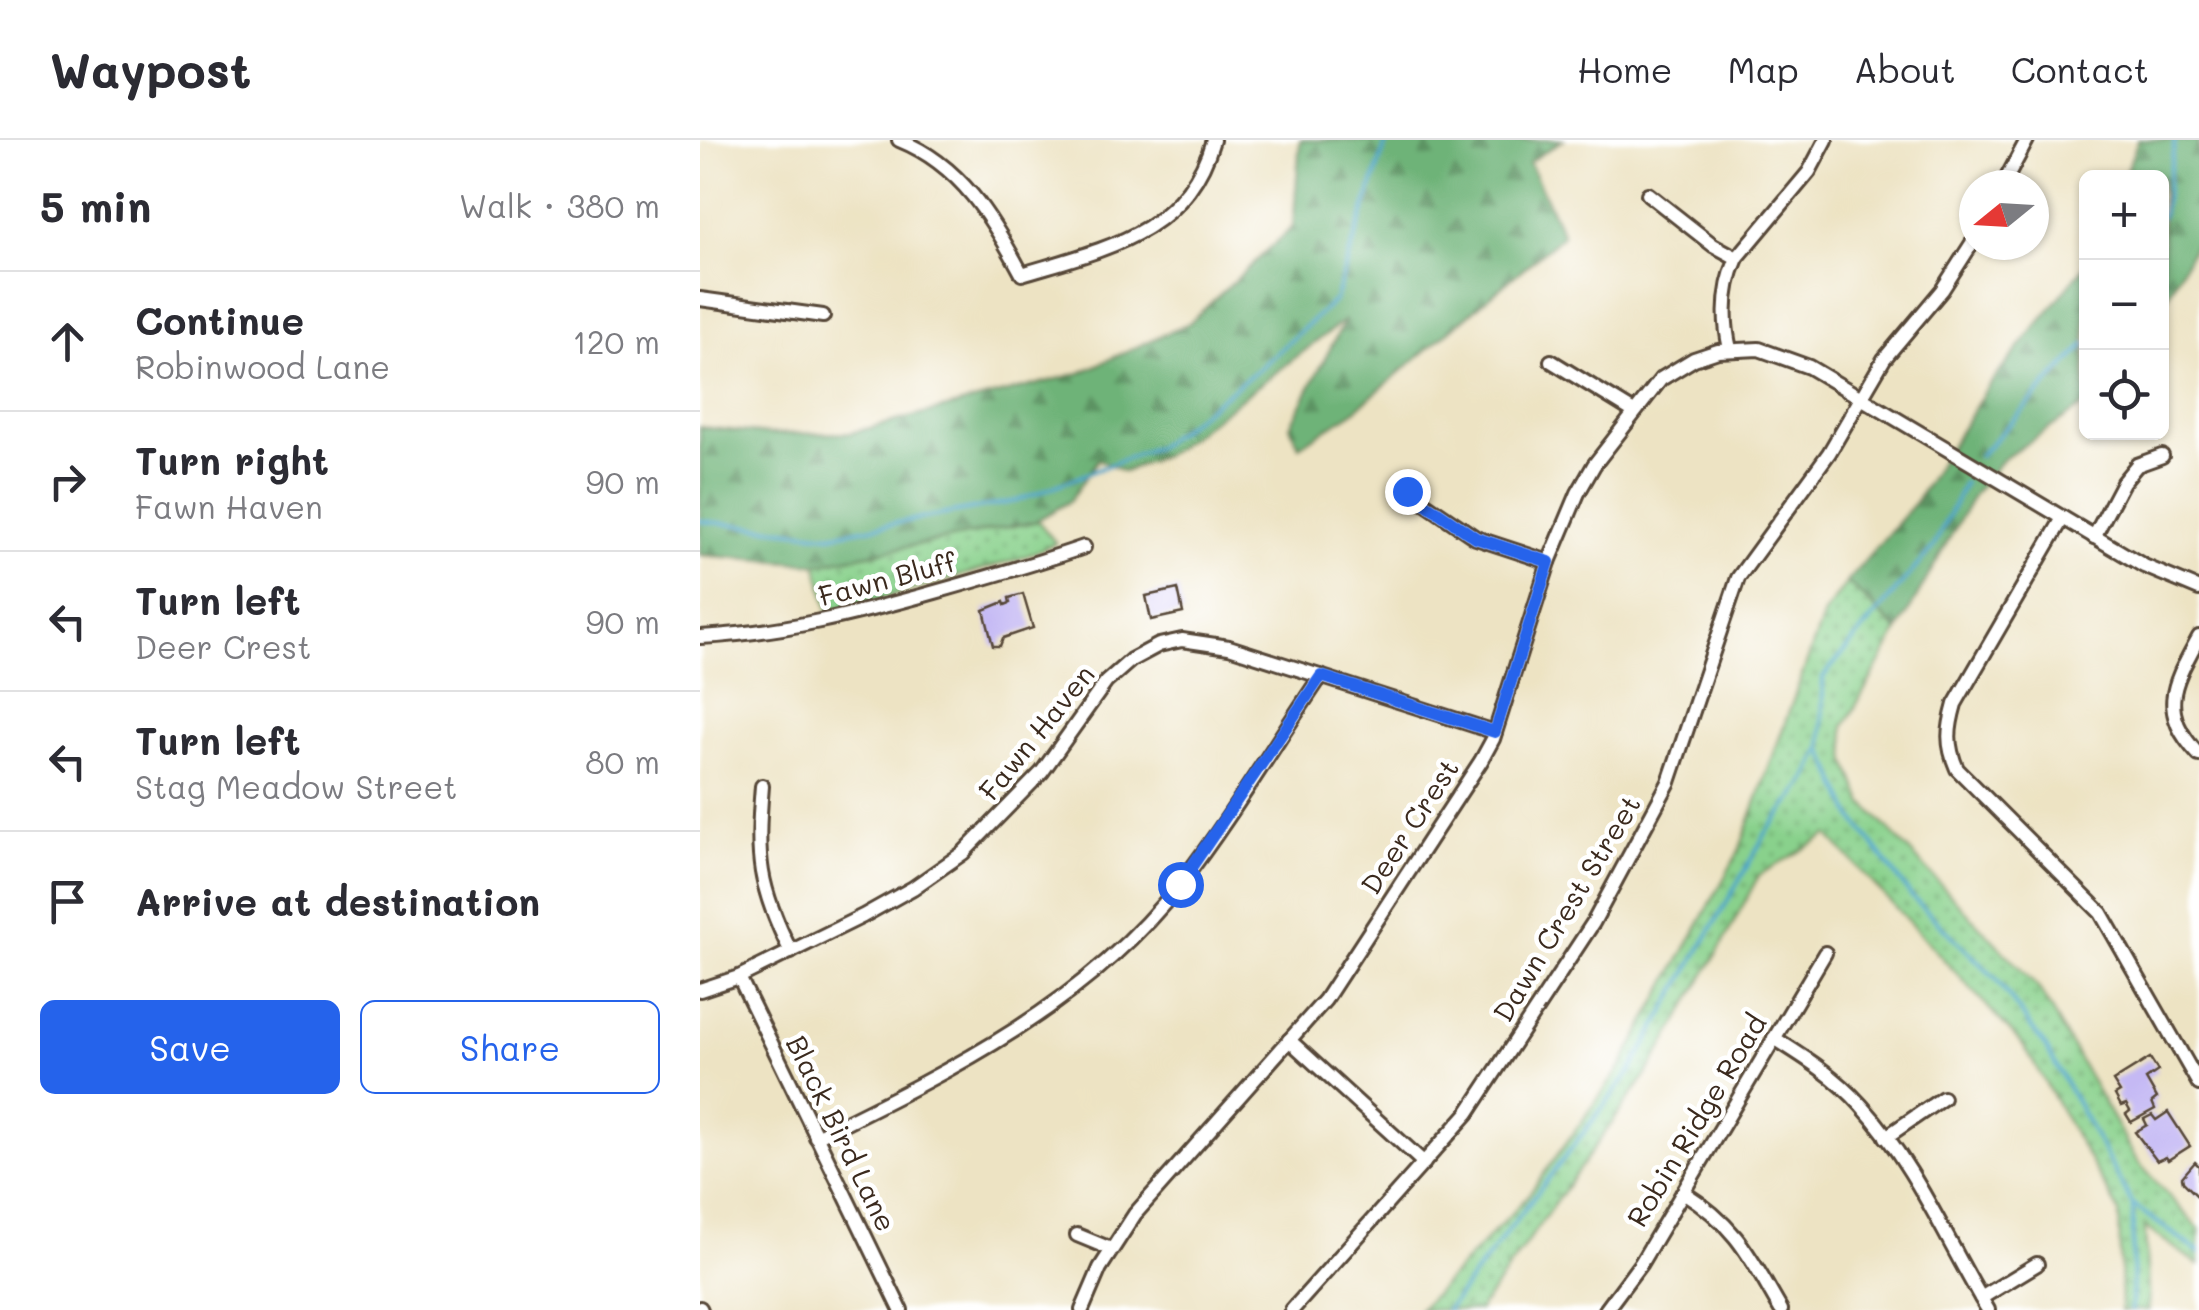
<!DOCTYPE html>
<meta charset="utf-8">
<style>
body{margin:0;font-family:Mali,sans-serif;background:#f7f7f7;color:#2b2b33}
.controls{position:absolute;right:30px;top:30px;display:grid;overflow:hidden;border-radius:15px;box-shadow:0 2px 8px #0004}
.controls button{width:90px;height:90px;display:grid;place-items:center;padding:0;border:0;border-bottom:2px solid #e1e1e2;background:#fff;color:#2b2b33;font:50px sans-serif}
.compass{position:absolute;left:1259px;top:30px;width:90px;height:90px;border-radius:50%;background:#fff;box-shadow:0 2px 8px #0004;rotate:252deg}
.stop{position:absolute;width:30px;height:30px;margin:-22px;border:8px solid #2563eb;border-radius:50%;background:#fff}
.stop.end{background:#2563eb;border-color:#fff;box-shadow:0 2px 10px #0008}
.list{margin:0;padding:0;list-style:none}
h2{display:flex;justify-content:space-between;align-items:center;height:130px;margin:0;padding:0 40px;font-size:42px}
h2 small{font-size:32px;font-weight:400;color:#7c7c81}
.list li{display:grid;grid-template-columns:65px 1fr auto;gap:30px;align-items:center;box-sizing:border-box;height:140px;padding:0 40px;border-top:2px solid #e1e1e2}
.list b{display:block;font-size:38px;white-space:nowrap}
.list p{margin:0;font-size:32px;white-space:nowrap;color:#7c7c81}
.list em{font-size:32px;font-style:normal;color:#7c7c81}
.actions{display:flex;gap:20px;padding:30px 40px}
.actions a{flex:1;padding:22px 0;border:2px solid #2563eb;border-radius:15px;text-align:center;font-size:35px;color:#2563eb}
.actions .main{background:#2563eb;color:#fff}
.icon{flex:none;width:55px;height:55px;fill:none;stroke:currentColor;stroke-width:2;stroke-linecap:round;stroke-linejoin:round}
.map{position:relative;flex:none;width:1499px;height:1170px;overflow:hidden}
header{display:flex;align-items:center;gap:60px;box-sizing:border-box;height:140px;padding:0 50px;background:#fff;border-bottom:2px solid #e1e1e2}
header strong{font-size:48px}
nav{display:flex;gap:55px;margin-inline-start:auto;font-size:35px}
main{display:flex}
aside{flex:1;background:#fff}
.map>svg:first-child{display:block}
</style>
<header>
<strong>Waypost</strong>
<nav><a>Home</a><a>Map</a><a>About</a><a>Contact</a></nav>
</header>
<main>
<aside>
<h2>5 min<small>Walk · 380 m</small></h2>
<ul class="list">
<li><svg class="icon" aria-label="ahead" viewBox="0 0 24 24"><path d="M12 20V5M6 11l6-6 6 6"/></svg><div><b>Continue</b><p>Robinwood Lane</p></div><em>120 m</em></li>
<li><svg class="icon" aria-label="right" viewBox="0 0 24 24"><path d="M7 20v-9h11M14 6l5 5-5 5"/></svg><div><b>Turn right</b><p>Fawn Haven</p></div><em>90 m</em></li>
<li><svg class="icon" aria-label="left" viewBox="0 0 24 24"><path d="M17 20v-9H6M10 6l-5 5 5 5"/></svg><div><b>Turn left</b><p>Deer Crest</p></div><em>90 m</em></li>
<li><svg class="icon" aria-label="left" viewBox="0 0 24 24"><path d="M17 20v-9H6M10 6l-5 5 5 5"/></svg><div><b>Turn left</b><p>Stag Meadow Street</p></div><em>80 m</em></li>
<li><svg class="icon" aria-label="arrive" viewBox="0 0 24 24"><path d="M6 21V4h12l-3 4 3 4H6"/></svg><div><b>Arrive at destination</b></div></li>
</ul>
<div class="actions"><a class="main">Save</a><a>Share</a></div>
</aside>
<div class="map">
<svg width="1499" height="1170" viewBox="0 0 1499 1170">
<defs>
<pattern id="grass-dots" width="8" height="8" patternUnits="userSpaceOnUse" patternTransform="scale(2.5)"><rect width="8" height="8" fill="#89d18c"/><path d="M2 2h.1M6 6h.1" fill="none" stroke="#71aa72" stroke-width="1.8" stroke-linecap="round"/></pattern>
<pattern id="forest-firs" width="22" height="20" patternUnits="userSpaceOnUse" patternTransform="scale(2.5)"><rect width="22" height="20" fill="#6eb378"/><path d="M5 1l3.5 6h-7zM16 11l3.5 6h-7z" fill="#5c9262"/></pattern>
</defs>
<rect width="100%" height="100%" fill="#fff"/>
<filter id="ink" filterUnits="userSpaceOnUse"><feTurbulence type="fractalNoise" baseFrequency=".01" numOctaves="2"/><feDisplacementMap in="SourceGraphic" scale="20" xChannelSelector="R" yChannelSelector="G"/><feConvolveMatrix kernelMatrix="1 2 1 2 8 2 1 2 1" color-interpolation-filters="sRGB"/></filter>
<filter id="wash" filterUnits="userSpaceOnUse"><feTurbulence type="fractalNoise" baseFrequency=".0048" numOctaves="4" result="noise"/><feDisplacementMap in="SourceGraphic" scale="40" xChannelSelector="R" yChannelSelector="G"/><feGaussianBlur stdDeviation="2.25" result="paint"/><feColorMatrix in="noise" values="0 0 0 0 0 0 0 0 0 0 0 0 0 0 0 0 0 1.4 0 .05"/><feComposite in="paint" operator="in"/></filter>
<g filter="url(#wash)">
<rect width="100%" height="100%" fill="#ede3c3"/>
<g fill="url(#grass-dots)" stroke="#627e55" stroke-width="2.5">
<polygon points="338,381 356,403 319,419 129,474 117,424"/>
<polygon points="1147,442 1198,491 1144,587 1147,622 1163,662 1339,849 1437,1021 1499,1089 1499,1125 1445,1087 1449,1170 1421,1170 1419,1072 1324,906 1128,695 1059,735 1023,803 951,928 779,1170 719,1170 827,1057 921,927 1039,711 1124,474"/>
</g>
<g fill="url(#forest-firs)" stroke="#546e4b" stroke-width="2.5">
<polygon points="600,0 863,0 829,22 863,95 653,272 599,306 590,286 645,180 469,313 424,332 398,319 370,361 334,382 117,424 0,415 0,287 68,294 151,293 380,233 489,183 593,87"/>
<polygon points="1438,0 1499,0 1499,97 1462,166 1462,38 1424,37"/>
<polygon points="1386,124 1386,264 1302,320 1274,354 1198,491 1147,442 1216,361 1287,248"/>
</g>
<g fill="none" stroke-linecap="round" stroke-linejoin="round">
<g stroke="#4da5ca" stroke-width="4">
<polyline points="1462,77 1475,0"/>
<polyline points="1279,316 1386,204"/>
<polyline points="1264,343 1234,406 1123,537 1122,608 1152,676 1211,756 1296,839 1347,909 1433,1065 1499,1112"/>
<polyline points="0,381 130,395 317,361 458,306 560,228 635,160 687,0"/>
<polyline points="747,1170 931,931 1066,693 1105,643 1121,610"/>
<polyline points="1432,1170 1433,1065"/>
</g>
</g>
<g id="blocks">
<g fill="#c5b9f4">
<polygon points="478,449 483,473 451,480 446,456"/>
<polygon points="323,454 333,488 303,498 300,506 293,506 284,470 304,462 305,465 310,463 309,458"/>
<polygon points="1450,918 1458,931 1446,939 1457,958 1452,962 1455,969 1431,982 1426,974 1430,971 1426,964 1421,966 1415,955 1420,952 1413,941"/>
<polygon points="1468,972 1490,1006 1468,1020 1466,1017 1457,1021 1435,992 1447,985 1444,979 1452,975 1456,980"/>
<polygon points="1495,1022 1499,1026 1499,1058 1483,1042 1482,1037"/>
</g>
</g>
</g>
<g filter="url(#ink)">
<use href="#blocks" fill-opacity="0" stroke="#564637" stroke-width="2.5"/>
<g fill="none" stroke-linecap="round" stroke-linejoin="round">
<g stroke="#564637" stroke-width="18">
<g id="minor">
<path d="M 199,0 C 261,25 292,78 322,134 C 404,109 486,94 513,0"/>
<polyline points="1303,45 1327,0"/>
<polyline points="948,54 1013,105 1037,118"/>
<polyline points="0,159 123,176"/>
<path d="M 1030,209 C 1023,179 1024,147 1037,118 L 1109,32 L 1126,0"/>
<polyline points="851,221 934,272"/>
<polyline points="707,351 776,398 849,422"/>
<path d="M 1363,378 L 1255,564 C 1248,589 1246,604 1257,629 L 1401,773 L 1499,944"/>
<polyline points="1394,397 1423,342 1437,325 1462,316"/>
<path d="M 0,497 C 81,493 157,474 235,452 C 285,438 335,424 384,407"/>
<path d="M 1499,497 C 1473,545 1457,570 1499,615"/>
<path d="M 62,646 C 56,718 58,746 91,812"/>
<polyline points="39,837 201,1170"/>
<polyline points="0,850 39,837 163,776 213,748 263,713 342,632 406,542 431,520 459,505 482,500 529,507 795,592"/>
<path d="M 1074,898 C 1106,918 1136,937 1161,965 C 1215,1024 1247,1102 1288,1170"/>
<polyline points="589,900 724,1023"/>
<path d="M 116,997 C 250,931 386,865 480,744 C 531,678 574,605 621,536"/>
<polyline points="1186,997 1243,958"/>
<path d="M 983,1052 C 1037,1086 1050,1117 1081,1170"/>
<polyline points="377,1095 411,1109"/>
<polyline points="1281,1158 1337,1124"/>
<polyline points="0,1168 1,1170"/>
<polyline points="382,1170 400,1128 435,1074 625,860 781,621 793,599 849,422 878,353 894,325 961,239 994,219 1018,211 1059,209 1109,227 1444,426 1499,449"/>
<polyline points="592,1170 768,973 893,783 969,642 1038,438 1129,313 1184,219 1242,150 1274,100"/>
<polyline points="906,1170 941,1123 1125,813"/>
</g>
</g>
<use href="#minor" stroke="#fff" stroke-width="12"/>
</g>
</g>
<g fill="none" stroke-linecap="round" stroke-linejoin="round" filter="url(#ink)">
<polyline stroke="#2563eb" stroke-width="12" points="480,744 621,536 795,592 849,422 776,398 707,351"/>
</g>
<g text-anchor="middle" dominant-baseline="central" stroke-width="9" stroke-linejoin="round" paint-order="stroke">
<g font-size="28" fill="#3b2a1e" stroke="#fff">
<text transform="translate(187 438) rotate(-15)">Fawn Bluff</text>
<text transform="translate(336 592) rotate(-51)">Fawn Haven</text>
<text transform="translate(709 686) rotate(-57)">Deer Crest</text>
<text transform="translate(866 768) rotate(-59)">Dawn Crest Street</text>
<text transform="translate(996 980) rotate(-59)">Robin Ridge Road</text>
<text transform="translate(142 993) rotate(64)">Black Bird Lane</text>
</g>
</g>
</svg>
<div class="controls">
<button>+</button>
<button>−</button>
<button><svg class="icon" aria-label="locate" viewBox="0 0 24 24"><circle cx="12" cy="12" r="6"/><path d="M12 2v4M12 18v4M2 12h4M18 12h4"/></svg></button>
</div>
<svg class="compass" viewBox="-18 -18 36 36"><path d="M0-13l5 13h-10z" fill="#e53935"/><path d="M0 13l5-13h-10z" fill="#7c7c81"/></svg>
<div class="stop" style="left:480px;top:744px"></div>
<div class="stop end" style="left:707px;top:351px"></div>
</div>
</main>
